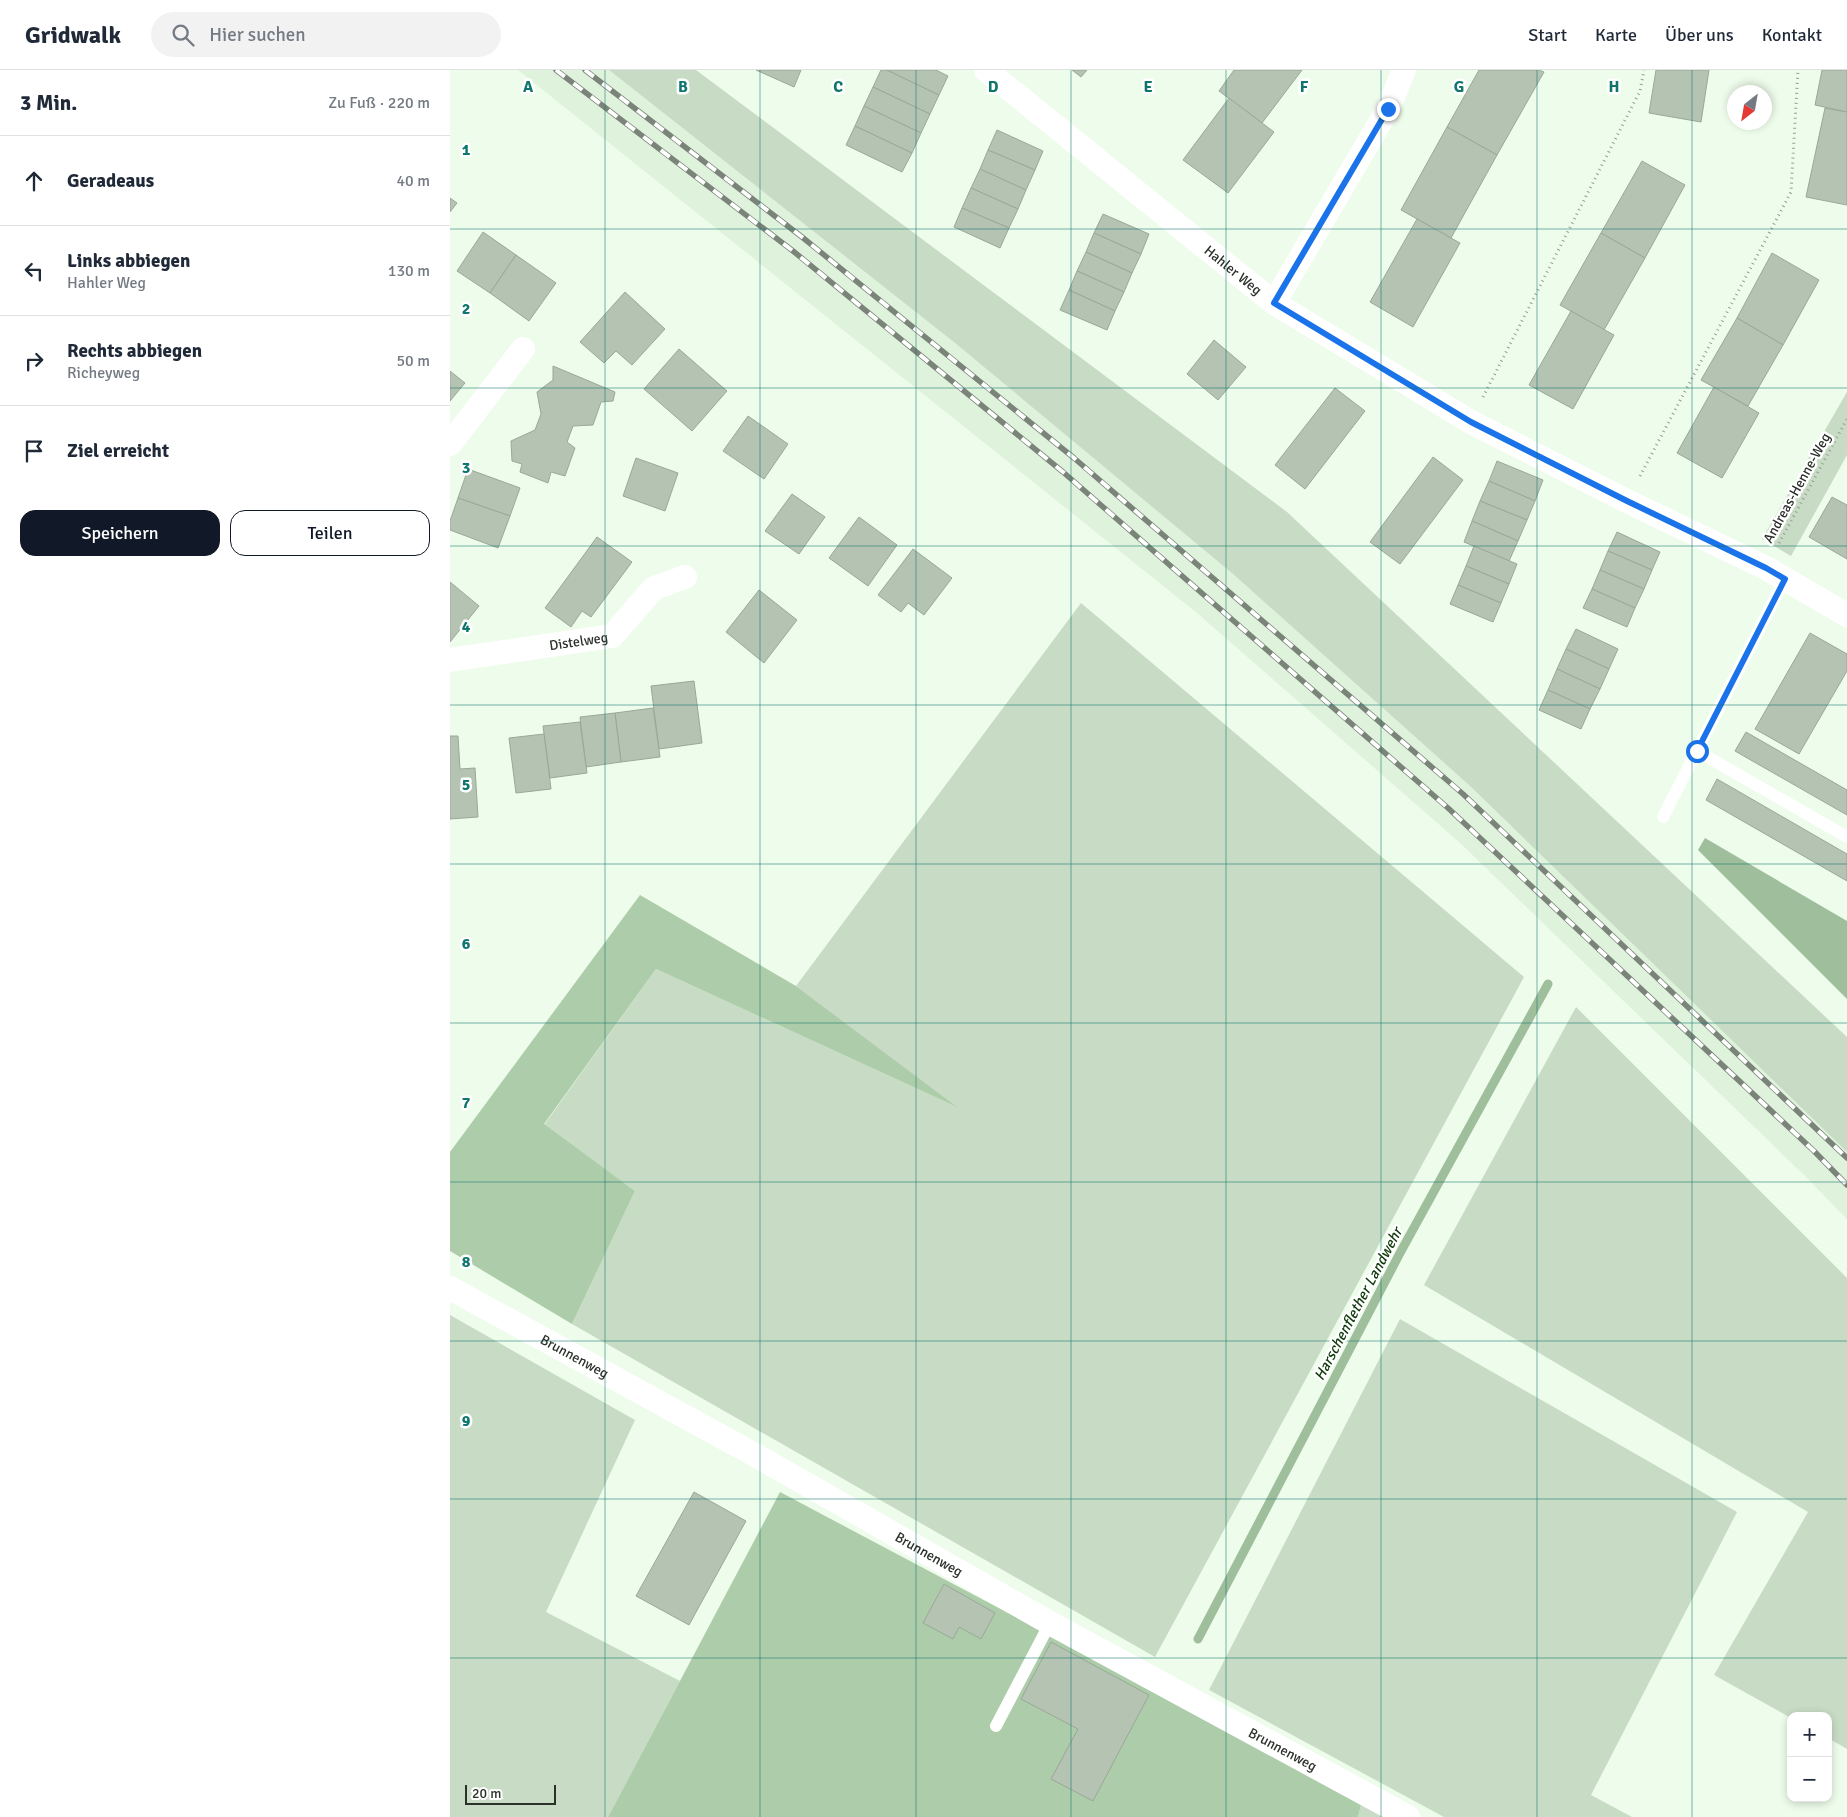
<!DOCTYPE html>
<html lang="de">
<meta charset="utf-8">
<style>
body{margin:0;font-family:Signika,sans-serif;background:#f2f2f3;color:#1f2937}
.controls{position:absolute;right:15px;bottom:15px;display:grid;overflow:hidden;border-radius:10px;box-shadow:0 2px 8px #0003}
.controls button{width:45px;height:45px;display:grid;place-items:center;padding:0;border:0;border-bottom:1px solid #e0e1e3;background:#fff;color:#1f2937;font:25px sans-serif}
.compass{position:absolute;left:1277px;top:15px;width:45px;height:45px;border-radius:50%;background:#fff;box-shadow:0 2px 8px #0003;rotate:211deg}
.scale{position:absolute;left:15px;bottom:12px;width:91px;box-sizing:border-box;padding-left:5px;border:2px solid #2b302a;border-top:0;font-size:14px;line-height:18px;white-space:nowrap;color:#2b302a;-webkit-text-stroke:4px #fff;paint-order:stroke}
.stop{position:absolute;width:15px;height:15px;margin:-11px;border:4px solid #1a73e8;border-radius:50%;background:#fff}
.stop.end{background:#1a73e8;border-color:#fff;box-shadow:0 1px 5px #0008}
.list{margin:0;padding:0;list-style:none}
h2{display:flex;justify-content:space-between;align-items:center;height:65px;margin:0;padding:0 20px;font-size:21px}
h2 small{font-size:16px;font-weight:400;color:#747a83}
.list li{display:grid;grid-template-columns:32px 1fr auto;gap:15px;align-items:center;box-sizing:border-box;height:90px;padding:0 20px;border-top:1px solid #e0e1e3}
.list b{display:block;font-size:19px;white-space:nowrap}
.list p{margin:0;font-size:16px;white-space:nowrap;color:#747a83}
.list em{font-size:16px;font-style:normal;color:#747a83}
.actions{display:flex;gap:10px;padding:15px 20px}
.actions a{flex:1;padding:11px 0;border:1px solid #111827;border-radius:15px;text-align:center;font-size:18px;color:#111827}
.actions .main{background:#111827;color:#fff}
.icon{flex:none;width:28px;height:28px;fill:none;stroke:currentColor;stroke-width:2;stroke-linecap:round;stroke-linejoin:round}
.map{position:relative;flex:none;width:1397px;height:1747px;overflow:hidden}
header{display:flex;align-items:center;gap:30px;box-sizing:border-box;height:70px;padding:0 25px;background:#fff;border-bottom:1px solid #e0e1e3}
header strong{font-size:24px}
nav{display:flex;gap:28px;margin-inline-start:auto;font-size:18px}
.search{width:350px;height:45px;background:#f2f2f3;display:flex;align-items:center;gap:12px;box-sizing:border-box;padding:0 18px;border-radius:28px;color:#747a83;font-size:19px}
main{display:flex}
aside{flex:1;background:#fff}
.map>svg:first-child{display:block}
</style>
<header>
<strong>Gridwalk</strong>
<div class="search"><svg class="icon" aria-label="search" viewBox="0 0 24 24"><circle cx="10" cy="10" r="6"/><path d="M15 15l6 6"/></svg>Hier suchen</div>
<nav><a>Start</a><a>Karte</a><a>Über uns</a><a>Kontakt</a></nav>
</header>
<main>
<aside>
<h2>3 Min.<small>Zu Fuß · 220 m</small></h2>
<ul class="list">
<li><svg class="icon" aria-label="ahead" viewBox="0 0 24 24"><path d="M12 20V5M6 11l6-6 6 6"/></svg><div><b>Geradeaus</b></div><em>40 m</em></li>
<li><svg class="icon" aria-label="left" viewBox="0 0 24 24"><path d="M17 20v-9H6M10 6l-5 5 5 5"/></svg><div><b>Links abbiegen</b><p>Hahler Weg</p></div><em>130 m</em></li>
<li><svg class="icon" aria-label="right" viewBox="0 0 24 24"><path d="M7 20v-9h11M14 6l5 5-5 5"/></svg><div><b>Rechts abbiegen</b><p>Richeyweg</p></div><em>50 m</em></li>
<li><svg class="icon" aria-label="arrive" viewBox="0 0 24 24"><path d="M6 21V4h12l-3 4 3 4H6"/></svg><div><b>Ziel erreicht</b></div></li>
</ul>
<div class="actions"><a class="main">Speichern</a><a>Teilen</a></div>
</aside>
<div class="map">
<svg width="1397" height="1747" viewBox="0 0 1397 1747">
<rect width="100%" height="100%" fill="#eefceb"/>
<polygon fill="#dff3dc" points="68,0 159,0 505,273 783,504 1020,716 1397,1082 1397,1149 1354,1105 1009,772 747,543"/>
<g fill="#c8dcc5">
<polygon points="159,0 246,0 837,442 1397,967 1397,1082 1020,716 783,504 505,273"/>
<polygon points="1397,322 1397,385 1341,486 1312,469"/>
<polygon points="631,533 1074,907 705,1587 122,1254 185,1121 94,1055 206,899 505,1036 346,916"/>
<polygon points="1126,937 1397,1208 1397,1679 1378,1668 1378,1646 1341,1646 1341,1648 1264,1605 1358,1442 974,1215"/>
<polygon points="0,1245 185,1350 96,1542 230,1611 158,1747 0,1747"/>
<polygon points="950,1249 1287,1442 1141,1725 1182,1747 994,1747 759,1620"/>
<polygon points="912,1731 939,1747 908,1747"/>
</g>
<g fill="#adcca9">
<polygon points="190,825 346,916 507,1037 206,899 94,1054 185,1121 122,1254 0,1181 0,1082"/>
<polygon points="330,1422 912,1731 908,1747 158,1747"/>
</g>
<polygon fill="#9fbe9b" points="1255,768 1397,851 1397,929 1248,780"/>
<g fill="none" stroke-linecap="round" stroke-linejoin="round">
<polyline stroke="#9fbe9b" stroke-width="9" points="748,1569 950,1183 1098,914"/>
</g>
<g fill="#b5c3b3" stroke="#9aa898">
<polygon points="306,0 351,0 344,17"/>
<polygon points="431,0 437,0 489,25 480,44 423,17"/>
<polygon points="437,0 486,0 498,6 489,25"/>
<polygon points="622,0 637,0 631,7"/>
<polygon points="784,0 852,0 812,53 769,21"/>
<polygon points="1029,0 1089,0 1094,2 1047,85 997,57"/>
<polygon points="1206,0 1259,0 1251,52 1199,43"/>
<polygon points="1372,0 1397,0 1397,42 1365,35"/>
<polygon points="423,17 480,44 471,63 414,36"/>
<polygon points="779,28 824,62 778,123 733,90"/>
<polygon points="414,36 471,63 462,83 405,56"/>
<polygon points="1375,38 1397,42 1397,135 1356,127"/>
<polygon points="405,56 462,83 452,102 396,75"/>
<polygon points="997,57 1047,85 1001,168 951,140"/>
<polygon points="547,60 593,81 585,100 538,80"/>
<polygon points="538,80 585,100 576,120 530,99"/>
<polygon points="1192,91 1235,115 1195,188 1151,163"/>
<polygon points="530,99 576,120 568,139 521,118"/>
<polygon points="521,118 568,139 559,158 512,138"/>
<polygon points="0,128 7,133 0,142"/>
<polygon points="512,138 559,158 550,178 504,157"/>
<polygon points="653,144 699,164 691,184 644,163"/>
<polygon points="967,149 1010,173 963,257 920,232"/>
<polygon points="33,162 66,185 40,223 7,201"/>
<polygon points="644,163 691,184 682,203 636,182"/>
<polygon points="1151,163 1195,188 1154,260 1110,235"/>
<polygon points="636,182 682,203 674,222 627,201"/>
<polygon points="1322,183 1369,210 1333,275 1287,248"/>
<polygon points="66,185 106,213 79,251 40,223"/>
<polygon points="627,201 674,222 665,241 619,220"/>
<polygon points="619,220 665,241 657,260 610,240"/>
<polygon points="175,222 215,259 182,295 166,281 154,293 130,272"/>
<polygon points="1121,241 1164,265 1123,339 1079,315"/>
<polygon points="1287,248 1333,275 1298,336 1251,310"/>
<polygon points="764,270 796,297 768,330 737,304"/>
<polygon points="229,279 277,321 242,361 194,319"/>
<polygon points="103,296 165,322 163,331 151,332 143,355 123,356 117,372 125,378 115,406 101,402 98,413 70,402 72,394 62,391 61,371 85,360 91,344 87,322 103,310"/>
<polygon points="0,301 15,313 0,331"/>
<polygon points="1264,317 1309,343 1272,408 1227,383"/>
<polygon points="885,318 915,341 855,419 825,395"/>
<polygon points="298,346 338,374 314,409 273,381"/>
<polygon points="983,387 1013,410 950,494 920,472"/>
<polygon points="186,388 228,403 215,441 173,426"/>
<polygon points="1047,391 1093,410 1085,431 1039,411"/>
<polygon points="18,399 70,418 60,446 8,428"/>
<polygon points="1039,411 1085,431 1077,450 1030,431"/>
<polygon points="342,424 375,447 349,484 315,461"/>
<polygon points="1382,427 1397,435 1397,489 1359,467"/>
<polygon points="8,428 60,446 48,478 0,460 0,451"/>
<polygon points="1030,431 1077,450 1068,471 1022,451"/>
<polygon points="409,447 447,475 418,516 379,488"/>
<polygon points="1022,451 1068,471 1059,491 1014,472"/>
<polygon points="1167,462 1210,482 1202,500 1158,481"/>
<polygon points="147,467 182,492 141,547 132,541 121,557 95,538"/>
<polygon points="1024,476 1067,494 1059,514 1016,496"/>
<polygon points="463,479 502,508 474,545 458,533 451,542 428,525"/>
<polygon points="1158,481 1202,500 1194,519 1150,500"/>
<polygon points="1016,496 1059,514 1051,533 1008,515"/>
<polygon points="1150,500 1194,519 1185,538 1142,519"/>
<polygon points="0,512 29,536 0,572"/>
<polygon points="1008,515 1051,533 1043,552 1000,534"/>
<polygon points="1142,519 1185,538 1177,557 1133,538"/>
<polygon points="309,520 347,550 314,593 276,562"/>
<polygon points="1126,559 1168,579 1159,599 1116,579"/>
<polygon points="1360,563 1397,584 1397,601 1349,684 1305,659"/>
<polygon points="1116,579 1159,599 1150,619 1107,599"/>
<polygon points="1107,599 1150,619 1140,639 1098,620"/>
<polygon points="244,611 252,673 209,679 201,616"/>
<polygon points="1098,620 1140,639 1131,659 1089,640"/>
<polygon points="203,638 210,687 171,692 165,643"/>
<polygon points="165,643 171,692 136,697 130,647"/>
<polygon points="130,652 137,703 100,708 93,656"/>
<polygon points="1296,662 1397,720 1397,745 1285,681"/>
<polygon points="94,664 101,719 66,723 59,668"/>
<polygon points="0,666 8,666 10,699 25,698 28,747 0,749"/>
<polygon points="1267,709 1397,784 1397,811 1256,730"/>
<polygon points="244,1422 296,1451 239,1555 186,1526"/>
<polygon points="494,1514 545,1543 531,1569 509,1557 503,1569 473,1553"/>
<polygon points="601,1572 699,1625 643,1731 601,1709 628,1659 571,1629"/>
</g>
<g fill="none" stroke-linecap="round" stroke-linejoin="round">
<g stroke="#959f93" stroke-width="3" stroke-dasharray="1 4" stroke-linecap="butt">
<polyline points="1033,327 1190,21 1194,0"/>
<polyline points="1190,406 1341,122 1348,0"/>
<polyline points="1329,473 1397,349"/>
</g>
<g stroke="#fff" stroke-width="12">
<polyline points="1247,681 1397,767"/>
<polyline points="1213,747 1335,509"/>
<polyline points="546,1656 600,1553"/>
</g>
<g stroke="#fff" stroke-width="24">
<path id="s1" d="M 536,0 L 824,233 L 1021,352 L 1177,431 L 1316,498 L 1397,545"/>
<polyline points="824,233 938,39 954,0"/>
<polyline points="0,374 73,279"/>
<path id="s2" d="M 0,590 L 162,566 L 204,518 L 235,507"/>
<path id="s3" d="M 0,1218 L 307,1386 L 600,1553 L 958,1747"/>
</g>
<g stroke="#7b8479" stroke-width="5.5">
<g id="rail">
<polyline points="106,0 343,181 613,402 998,738 1364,1081 1397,1115"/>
<polyline points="135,0 352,167 624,388 1013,724 1397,1088"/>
</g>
</g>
<use href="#rail" stroke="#fff" stroke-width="4" stroke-dasharray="11" stroke-linecap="butt"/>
</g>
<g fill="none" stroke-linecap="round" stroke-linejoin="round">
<polyline stroke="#1a73e8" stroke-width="6" points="938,39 824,233 1021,352 1177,431 1316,498 1335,509 1247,681"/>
</g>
<path fill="none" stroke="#0f766e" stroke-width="1" stroke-opacity="0.55" d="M 155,0 L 155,1747M 310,0 L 310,1747M 466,0 L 466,1747M 621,0 L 621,1747M 776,0 L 776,1747M 931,0 L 931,1747M 1087,0 L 1087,1747M 1242,0 L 1242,1747M 0,159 L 1397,159M 0,318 L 1397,318M 0,476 L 1397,476M 0,635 L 1397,635M 0,794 L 1397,794M 0,953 L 1397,953M 0,1112 L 1397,1112M 0,1271 L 1397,1271M 0,1429 L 1397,1429M 0,1588 L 1397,1588"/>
<g text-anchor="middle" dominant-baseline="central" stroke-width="5" stroke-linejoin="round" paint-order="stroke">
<g font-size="14" fill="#2b302a" stroke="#fff">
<text stroke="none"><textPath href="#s1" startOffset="318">Hahler Weg</textPath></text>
<text transform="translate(1347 418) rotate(-61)">Andreas-Henne-Weg</text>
<text stroke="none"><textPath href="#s2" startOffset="130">Distelweg</textPath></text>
<text stroke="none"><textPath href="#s3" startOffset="142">Brunnenweg</textPath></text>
<text stroke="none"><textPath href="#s3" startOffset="548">Brunnenweg</textPath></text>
<text stroke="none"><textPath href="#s3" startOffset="952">Brunnenweg</textPath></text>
</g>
<g font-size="15" font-style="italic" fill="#0e3909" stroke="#fff">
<text transform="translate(908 1234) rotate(-62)">Harschenflether Landwehr</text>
</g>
</g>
<g font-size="16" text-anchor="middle" font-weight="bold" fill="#0f766e" stroke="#fff" stroke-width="5" stroke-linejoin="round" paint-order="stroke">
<text x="78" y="22">A</text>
<text x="233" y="22">B</text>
<text x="388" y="22">C</text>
<text x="543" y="22">D</text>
<text x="698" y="22">E</text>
<text x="854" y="22">F</text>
<text x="1009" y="22">G</text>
<text x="1164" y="22">H</text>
<text x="16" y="85">1</text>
<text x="16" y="244">2</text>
<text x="16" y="403">3</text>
<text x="16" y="562">4</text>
<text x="16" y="720">5</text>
<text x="16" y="879">6</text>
<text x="16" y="1038">7</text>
<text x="16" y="1197">8</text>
<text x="16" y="1356">9</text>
</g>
</svg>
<div class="controls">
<button>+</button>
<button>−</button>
</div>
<svg class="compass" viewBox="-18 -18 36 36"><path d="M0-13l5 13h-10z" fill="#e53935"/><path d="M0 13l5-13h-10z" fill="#747a83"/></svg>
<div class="scale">20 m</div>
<div class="stop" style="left:1247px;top:681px"></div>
<div class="stop end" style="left:938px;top:39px"></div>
</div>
</main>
